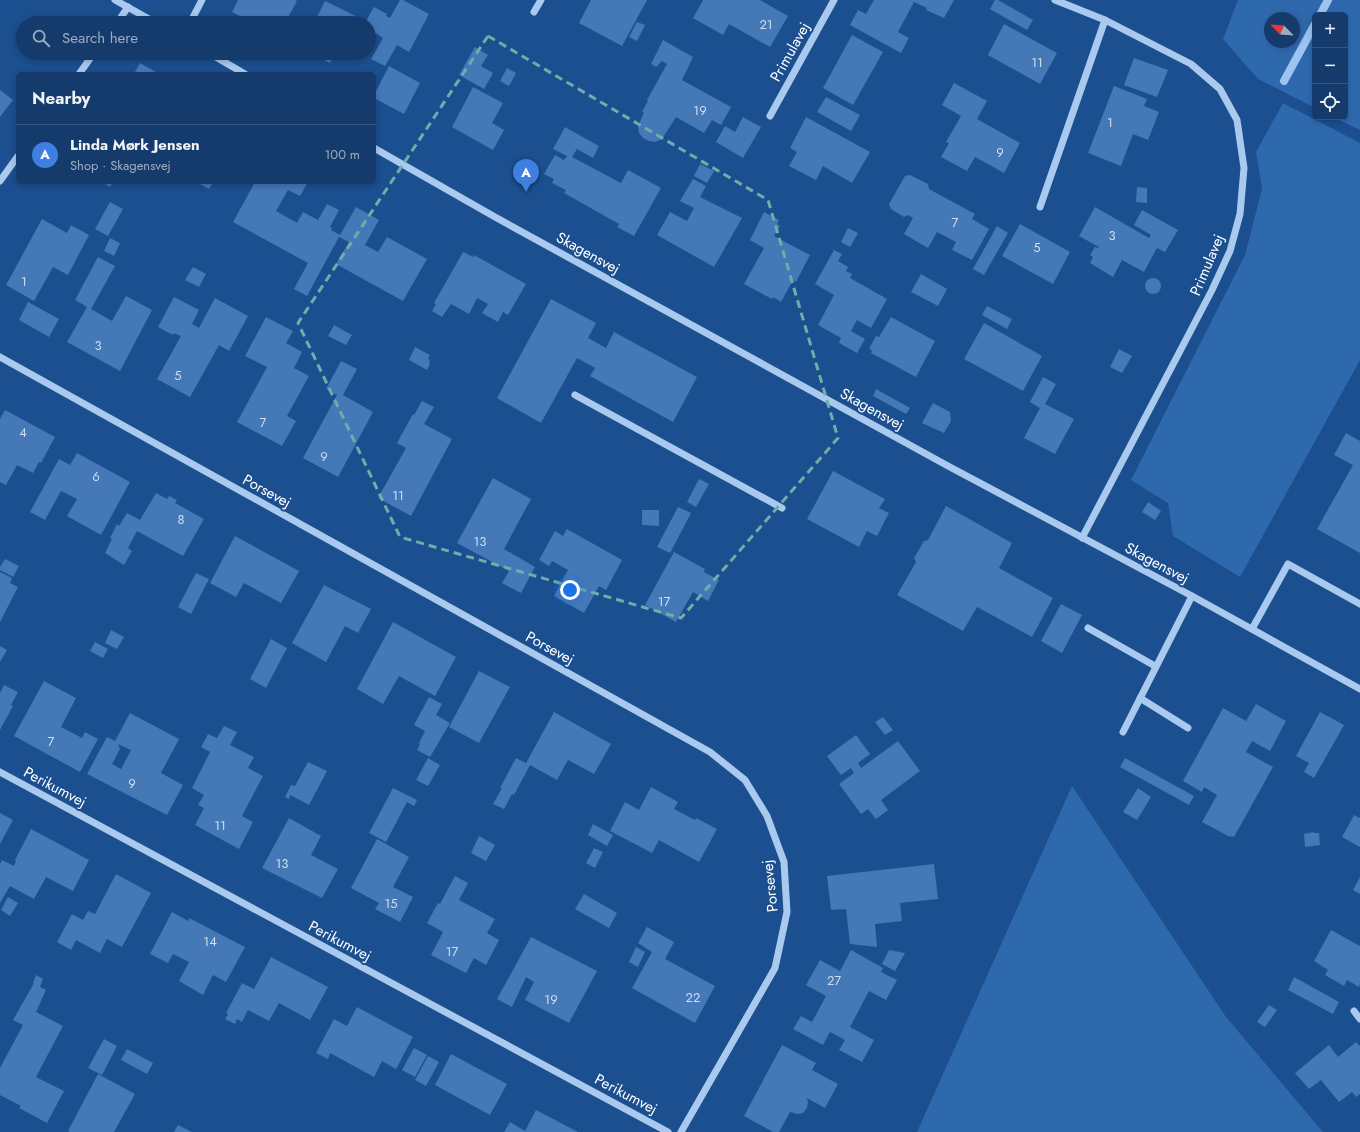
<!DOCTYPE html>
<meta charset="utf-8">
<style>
body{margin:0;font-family:Jost,sans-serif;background:#214673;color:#f1f3f6}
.controls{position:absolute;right:12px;top:12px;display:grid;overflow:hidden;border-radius:6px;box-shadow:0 2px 6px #0003}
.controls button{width:36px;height:36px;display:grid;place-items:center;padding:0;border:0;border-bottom:1px solid #33557e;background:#143b6b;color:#f1f3f6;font:20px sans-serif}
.compass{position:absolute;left:1264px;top:12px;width:36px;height:36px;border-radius:50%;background:#143b6b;box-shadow:0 2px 6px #0003;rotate:295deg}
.you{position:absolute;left:570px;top:590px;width:14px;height:14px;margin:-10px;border:3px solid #fff;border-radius:50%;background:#1a73e8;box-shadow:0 0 0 6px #1a73e833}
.badge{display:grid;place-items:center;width:26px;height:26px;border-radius:50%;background:#ffd166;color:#fff;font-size:13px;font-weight:700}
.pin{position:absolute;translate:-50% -33px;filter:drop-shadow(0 1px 2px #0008)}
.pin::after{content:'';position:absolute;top:21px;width:14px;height:12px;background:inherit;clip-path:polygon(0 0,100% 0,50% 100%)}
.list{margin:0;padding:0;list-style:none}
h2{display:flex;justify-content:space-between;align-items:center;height:52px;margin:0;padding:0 16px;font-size:17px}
h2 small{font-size:13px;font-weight:400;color:#9dadc1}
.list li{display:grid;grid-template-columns:26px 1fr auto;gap:12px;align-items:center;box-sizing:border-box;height:60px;padding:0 16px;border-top:1px solid #33557e}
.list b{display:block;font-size:15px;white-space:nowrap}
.list p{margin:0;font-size:13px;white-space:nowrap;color:#9dadc1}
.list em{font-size:13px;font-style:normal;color:#9dadc1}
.icon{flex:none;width:22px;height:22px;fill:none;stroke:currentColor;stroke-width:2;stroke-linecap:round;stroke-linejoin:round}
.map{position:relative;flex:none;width:1360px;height:1132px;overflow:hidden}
.search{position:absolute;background:#143b6b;box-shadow:0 2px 6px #0003;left:16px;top:16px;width:360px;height:44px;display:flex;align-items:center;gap:10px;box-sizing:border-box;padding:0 14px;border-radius:22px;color:#9dadc1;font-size:15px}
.panel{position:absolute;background:#143b6b;box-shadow:0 2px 6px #0003;left:16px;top:72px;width:360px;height:112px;border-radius:6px}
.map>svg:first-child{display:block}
</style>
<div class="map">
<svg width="1360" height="1132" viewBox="0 0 1360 1132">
<rect width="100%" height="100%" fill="#1b4f8f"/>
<g fill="#2e69ad" fill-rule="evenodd">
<path d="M 1238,0 L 1360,0 L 1360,130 L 1333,117 L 1345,117 L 1345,15 L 1315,15 L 1315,108 L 1258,79 L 1223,39 ZM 1270,18 L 1294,18 L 1294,42 L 1270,42 Z"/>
<polygon points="1283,103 1360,143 1360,360 1240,577 1173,536 1168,503 1131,480 1245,255 1262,189 1256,152"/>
<polygon points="1072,786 1226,1017 1323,1132 917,1132"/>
</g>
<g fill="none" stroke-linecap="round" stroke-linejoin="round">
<g stroke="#9cc4f0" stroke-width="8">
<polyline points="1320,15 1328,0"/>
<polyline points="1284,81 1315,24"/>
</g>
</g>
<g fill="#4478b7" fill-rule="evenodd">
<polygon points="238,0 295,0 297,1 286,21 284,20 282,23 253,23 232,12"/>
<polygon points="400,0 403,0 429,14 409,52 397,45 385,66 371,59 383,38 376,33 372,40 369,38 369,23 365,23 374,7 387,14 386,16 390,18"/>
<polygon points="591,0 647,0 622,46 579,23"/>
<polygon points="703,0 760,0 788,16 770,47 729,24 723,35 693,18"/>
<polygon points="874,0 954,0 944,18 926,10 927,8 914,2 898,32 909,38 901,53 850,25 858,10 866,14"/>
<polygon points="995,0 998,0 1033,20 1027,30 990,9"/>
<polygon points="325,1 364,20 362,23 314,23"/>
<polygon points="637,22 645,25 637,41 629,37"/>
<polygon points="1004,24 1057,53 1040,84 988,55"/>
<polygon points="852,35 883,52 853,105 823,88"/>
<polygon points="663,40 693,57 682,80 731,107 721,125 712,120 704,133 676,117 662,139 655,142 649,141 643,138 639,133 638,127 644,112 642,112 648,101 647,100 667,64 662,61 656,67 651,64"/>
<polygon points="475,47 488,55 481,66 493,73 484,89 459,75"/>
<polygon points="311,53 335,53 330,63"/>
<polygon points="1134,58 1168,70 1157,97 1124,85"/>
<polygon points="140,63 159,74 134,74"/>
<polygon points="389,66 420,83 404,114 374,98 374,95"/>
<polygon points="507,68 516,73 509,86 500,81"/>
<polygon points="954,83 987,101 977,119 1020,143 1004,173 975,157 967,171 941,157 949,143 946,142 961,116 942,105"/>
<polygon points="1114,86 1147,99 1144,106 1159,112 1148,140 1133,134 1121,166 1088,153"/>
<polygon points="473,87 503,103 492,123 504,130 493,150 452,127"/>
<polygon points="0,90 13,100 0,117"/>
<polygon points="826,97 860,115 851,131 817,112"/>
<polygon points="743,117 761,127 743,158 716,142 725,126 735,132"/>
<polygon points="806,117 870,152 852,183 823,166 816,180 789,166 797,152 790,148"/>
<polygon points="565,127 599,146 593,158 577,149 572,157 621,183 628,170 661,188 634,236 617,227 619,224 564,193 566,190 552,183 554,179 544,174 555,155 564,160 567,156 553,149"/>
<polygon points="700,164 714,171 707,183 694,176"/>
<polygon points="910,175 928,184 929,189 975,214 972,219 989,229 972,260 952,250 956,242 937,232 928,248 904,234 913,218 908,215 904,217 891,209 889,204 905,176"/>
<polygon points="693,179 706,186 700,197 742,218 714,267 657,235 670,212 687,221 694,208 680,201"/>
<polygon points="101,182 113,182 110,187"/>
<polygon points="196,182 213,182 209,189"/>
<polygon points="255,182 308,182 300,196 288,190 276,211 297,223 303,212 318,220 327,204 339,210 330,227 332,228 331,230 340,235 356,207 379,220 365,245 378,252 387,237 427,259 403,301 336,264 349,242 339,237 307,296 294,289 308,263 233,222"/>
<polygon points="1137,187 1147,188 1147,203 1136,202"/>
<polygon points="110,202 123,209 108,236 95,229"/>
<polygon points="1095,207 1149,238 1151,235 1134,225 1142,210 1178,230 1165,252 1157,248 1144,272 1122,260 1113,277 1090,263 1093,257 1090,255 1095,247 1098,248 1099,247 1079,236"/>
<polygon points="764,212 779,220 777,224 780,226 774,236 810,255 796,282 793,280 781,302 773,297 772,299 744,284 764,248 750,240"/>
<polygon points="42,219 67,233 71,225 89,235 68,275 53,267 34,301 6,285"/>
<polygon points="1020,224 1070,252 1053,284 1002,256"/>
<polygon points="997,226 1008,233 984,275 973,269"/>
<polygon points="848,228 858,233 850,247 841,242"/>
<polygon points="110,238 120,243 114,256 104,251"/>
<polygon points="834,250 842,254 838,261 848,267 846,271 852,274 850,278 887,299 871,328 857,320 851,331 865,339 857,353 839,343 841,338 818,325 834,295 815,284"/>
<polygon points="463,252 473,257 474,255 526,284 508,315 503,312 498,322 482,313 488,304 477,298 469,314 451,304 442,317 432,311 436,304 434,303"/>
<polygon points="98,257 115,266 91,309 112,321 126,296 152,310 120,371 67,342 87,307 75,300"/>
<polygon points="193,267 206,274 199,287 185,280"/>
<polygon points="921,274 947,289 938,306 911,292"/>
<circle cx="1153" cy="286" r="8"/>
<polygon points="174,297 199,310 192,324 199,328 215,298 248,316 229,351 219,345 190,397 157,379 181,336 174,333 173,335 158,327"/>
<polygon points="551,299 596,323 588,338 606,348 614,332 697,377 673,422 590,376 595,368 577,358 541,423 497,398"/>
<polygon points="28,302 59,319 49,337 19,320"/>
<polygon points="987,306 1012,319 1007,329 982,315"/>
<polygon points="266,317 293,331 286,343 302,352 294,368 309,376 287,416 296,421 282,446 237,422 267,367 245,356"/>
<polygon points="891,317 935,341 916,377 871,353 872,350 869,349 876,336 879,337"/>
<polygon points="984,323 1042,356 1023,391 964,359"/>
<polygon points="334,325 352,335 346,345 328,336"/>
<polygon points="415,347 430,355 428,359 430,360 429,363 430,364 427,370 409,360"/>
<polygon points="1119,349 1132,356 1122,373 1110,367"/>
<polygon points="341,361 357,369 343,395 373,412 338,477 303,458 337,395 326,389"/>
<polygon points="1043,377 1056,384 1045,404 1074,419 1055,454 1024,438 1040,408 1030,402"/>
<polygon points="876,389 910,408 906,414 873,396"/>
<polygon points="422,401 434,407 424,424 452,439 411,516 378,498 406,448 397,443 413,414 414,415"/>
<polygon points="933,403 950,412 951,421 944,433 922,423"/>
<polygon points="5,410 55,437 41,463 39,462 33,473 17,465 6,485 0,482 0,419"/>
<polygon points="1346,433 1360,441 1360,553 1317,529 1353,465 1334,455"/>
<polygon points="77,453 130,482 101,535 67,516 77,499 61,491 45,520 30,512 59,459 70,465"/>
<polygon points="833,471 885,499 879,508 889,513 877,536 867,531 859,547 807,519"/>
<polygon points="493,478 531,499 504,549 535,567 521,593 502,583 509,571 457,543"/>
<polygon points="699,479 709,484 696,507 687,502"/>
<polygon points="156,493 167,499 169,496 177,500 175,503 204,519 183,556 137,531 128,548 132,551 124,565 105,553 112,539 110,538 117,524 119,526 127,513 140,520"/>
<polygon points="1148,502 1161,511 1155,520 1142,512"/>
<polygon points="946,506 1012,543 999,568 1053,598 1032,637 977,607 963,631 897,595 916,562 914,558 924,541 928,540"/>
<polygon points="678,507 691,513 670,553 657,547"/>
<polygon points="642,510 659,510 659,526 642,525"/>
<polygon points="567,529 622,560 606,590 599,586 584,613 554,596 568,570 552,561 549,566 539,560 555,531 563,536"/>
<polygon points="235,536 299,571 281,603 244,583 236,597 210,583"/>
<polygon points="674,552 705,569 704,572 719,580 708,601 693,592 676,622 645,605"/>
<polygon points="5,559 19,566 13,577 0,570 0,567"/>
<polygon points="0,572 12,578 10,583 18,587 0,622"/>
<polygon points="196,573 209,579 191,614 178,607"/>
<polygon points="324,585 371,609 358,633 345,626 326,662 292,643"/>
<polygon points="1061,604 1082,615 1062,653 1041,641"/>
<polygon points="393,622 456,657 435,696 399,676 383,704 357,689"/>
<polygon points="111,630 124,637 117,649 105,643"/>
<polygon points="271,639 287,648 266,688 250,679"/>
<polygon points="95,642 108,649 103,658 90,651"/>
<polygon points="0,646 7,650 0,662"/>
<polygon points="479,671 510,687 479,743 449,727"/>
<polygon points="44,681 76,698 61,727 82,738 85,732 98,739 80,772 14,736"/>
<polygon points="4,685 18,692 11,705 13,706 0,730 0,693"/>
<polygon points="429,697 442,704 436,715 450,723 430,757 417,750 420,744 419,743 425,731 414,725"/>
<polygon points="1256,704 1286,721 1270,751 1252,741 1246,752 1273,767 1234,837 1231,836 1230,837 1202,822 1217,795 1204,787 1202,792 1183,781 1223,708 1246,721"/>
<polygon points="554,712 611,744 594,774 568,760 557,780 530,765 514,795 512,794 504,809 493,804 502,788 500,788 516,758 526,763"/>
<polygon points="1320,712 1344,725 1314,778 1304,772 1309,763 1296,756"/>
<path d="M 130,713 L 179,739 L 161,773 L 183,785 L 167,815 L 87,774 L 107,737 L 115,741 ZM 118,744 L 131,750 L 121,769 L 112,764 L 120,749 Z"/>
<polygon points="883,717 893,730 885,735 875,722"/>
<polygon points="224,726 237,732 230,745 254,757 248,768 263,776 242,816 253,822 239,849 195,825 204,808 198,805 204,795 192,788 210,752 201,747 208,734 217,738"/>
<polygon points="856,735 870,754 858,763 861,768 898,741 920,771 881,800 888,810 876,819 868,809 861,814 839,784 854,773 851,768 841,775 827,756"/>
<polygon points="428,758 440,765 428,786 416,780"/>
<polygon points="1125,758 1194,796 1189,805 1120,767"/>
<polygon points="308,762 327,771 309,805 290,795 289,799 285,797 291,785 295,786"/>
<polygon points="651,787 678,802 674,809 695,820 696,818 717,829 699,862 659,840 652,853 610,831 625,802 639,810"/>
<polygon points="393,788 417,800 414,806 407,802 386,842 369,833"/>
<polygon points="1138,788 1151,797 1137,820 1123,812"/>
<polygon points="0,813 13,820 0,844"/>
<polygon points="1354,815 1360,818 1360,847 1342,837"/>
<polygon points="289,818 321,836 311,855 338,869 322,898 262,868"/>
<polygon points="593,824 613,835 607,846 588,835"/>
<polygon points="31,829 89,860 73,891 46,877 34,899 10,886 0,903 0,864 2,860 14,866 16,861 15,860"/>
<polygon points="1314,832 1314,833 1319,833 1320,845 1305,847 1304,834"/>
<polygon points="479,836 495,845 486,861 471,853"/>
<polygon points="377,839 409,857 393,887 413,897 400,922 375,909 379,903 351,888"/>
<polygon points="594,848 603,852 595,868 586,863"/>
<polygon points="934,864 938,899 900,903 902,921 875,924 877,947 850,944 846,909 831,910 827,876"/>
<polygon points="116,874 151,893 122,947 107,939 100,953 76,940 71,950 57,942 72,914 83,920 88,911 95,914"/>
<polygon points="455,876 468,883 459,900 495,919 487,933 499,940 486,965 474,958 466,973 431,955 443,932 427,923 438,903 440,904"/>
<polygon points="1360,877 1360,894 1353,890"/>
<polygon points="584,894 617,913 609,928 575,909"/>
<polygon points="8,897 18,903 10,916 1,910"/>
<polygon points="172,912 188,921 189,918 245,947 226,982 213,975 203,995 179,981 189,962 173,954 168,963 150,954"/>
<polygon points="647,927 674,942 665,959 715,986 695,1023 632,988 652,952 638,943"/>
<polygon points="1331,930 1360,946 1360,984 1359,987 1347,980 1344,986 1325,975 1328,970 1314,961"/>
<polygon points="531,937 597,971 569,1023 525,1000 534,982 526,977 512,1007 497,999"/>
<polygon points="636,947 645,952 638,967 629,962"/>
<polygon points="851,950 883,968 881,972 897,980 886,1000 869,991 850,1027 874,1040 862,1062 839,1050 845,1040 830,1032 823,1045 793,1029 801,1016 812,1022 826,996 806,985 820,960 840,971"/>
<polygon points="889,950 905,953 895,971 882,964"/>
<polygon points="271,957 328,987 310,1020 279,1003 269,1021 248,1010 242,1022 237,1019 235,1024 225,1019 228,1014 226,1013 242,983 254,989"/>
<polygon points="36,975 43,979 40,987 46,990 36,1012 63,1026 36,1077 64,1091 47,1123 19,1108 21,1106 0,1095 0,1068 23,1025 13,1020 34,983 33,983"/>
<polygon points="1294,977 1339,1002 1333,1014 1288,990"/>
<polygon points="1269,1005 1277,1010 1265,1027 1257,1022"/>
<polygon points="357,1007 413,1037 396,1069 382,1061 374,1077 330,1053 328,1059 316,1053 334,1019 347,1026"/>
<polygon points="104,1039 117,1046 102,1075 88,1068"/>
<polygon points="1356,1042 1360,1046 1360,1094 1356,1097 1352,1092 1339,1102 1321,1080 1309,1089 1295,1073 1329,1045 1338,1057"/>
<polygon points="782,1045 816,1063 812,1070 838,1084 825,1108 807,1098 808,1102 807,1108 803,1113 798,1114 790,1112 779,1132 773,1132 744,1116"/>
<polygon points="414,1048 427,1055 415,1077 402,1070"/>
<polygon points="127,1049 153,1063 147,1074 121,1060"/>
<polygon points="451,1054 507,1084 490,1115 435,1085"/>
<polygon points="428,1056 439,1062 426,1086 415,1080"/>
<polygon points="98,1074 135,1094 114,1132 70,1132 68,1131"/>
<polygon points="536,1110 578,1132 504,1132 510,1122 525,1131"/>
<polygon points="178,1125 192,1132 174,1132"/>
</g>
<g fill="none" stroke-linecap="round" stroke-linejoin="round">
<g stroke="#a9c9ee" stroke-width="7">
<polyline points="115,0 156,23"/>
<polyline points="1055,0 1105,20 1191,64 1220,89 1237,120 1244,168 1240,214 1230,251 1212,290 1082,538"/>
<polyline points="534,12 541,0"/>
<polyline points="117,23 128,7"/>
<polyline points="190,23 202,0"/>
<polyline points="209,53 245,74"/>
<polyline points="79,74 94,53"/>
<polyline points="770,116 834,0"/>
<polyline points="374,148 495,217 948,466 1192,596 1360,689"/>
<polyline points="0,181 18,156"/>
<polyline points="1040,207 1105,20"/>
<polyline points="0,357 710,752 745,780 767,816 784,862 787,912 775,968 681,1132"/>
<polyline points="575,395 782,508"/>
<polyline points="1088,628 1155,666"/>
<polyline points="1252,629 1288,564 1360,604"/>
<polyline points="1140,698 1188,728"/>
<polyline points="1123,732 1192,596"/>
<polyline points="0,772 668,1132"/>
<polyline points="1354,1011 1360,1019"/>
</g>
</g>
<path fill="none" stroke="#6fada8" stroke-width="3" stroke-dasharray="8 5" stroke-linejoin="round" d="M 488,36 L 768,200 L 838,438 L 681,618 L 400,537 L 298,323 Z"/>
<g text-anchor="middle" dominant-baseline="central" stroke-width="4" stroke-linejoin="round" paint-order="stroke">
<g font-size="13" fill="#d0dded">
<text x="766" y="24">21</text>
<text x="1037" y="62">11</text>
<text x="700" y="110">19</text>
<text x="1110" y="122">1</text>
<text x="1000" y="152">9</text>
<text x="955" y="222">7</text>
<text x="1112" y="235">3</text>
<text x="1037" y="247">5</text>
<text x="24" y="281">1</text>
<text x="98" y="345">3</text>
<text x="178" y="375">5</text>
<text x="263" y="422">7</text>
<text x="23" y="432">4</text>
<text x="324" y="456">9</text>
<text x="96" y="476">6</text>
<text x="398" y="495">11</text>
<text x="181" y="519">8</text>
<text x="480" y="541">13</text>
<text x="664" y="601">17</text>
<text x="51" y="741">7</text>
<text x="132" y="783">9</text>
<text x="220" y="825">11</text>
<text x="282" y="863">13</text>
<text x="391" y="903">15</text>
<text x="210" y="941">14</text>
<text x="452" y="951">17</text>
<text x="834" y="980">27</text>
<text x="693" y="997">22</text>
<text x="551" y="999">19</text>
</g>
<g font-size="15" fill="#fff" stroke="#1b4f8f">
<text transform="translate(790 52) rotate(-61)">Primulavej</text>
<text transform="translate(588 253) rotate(29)">Skagensvej</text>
<text transform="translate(1207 265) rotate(-67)">Primulavej</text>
<text transform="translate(872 409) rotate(29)">Skagensvej</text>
<text transform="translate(267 491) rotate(29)">Porsevej</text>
<text transform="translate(1157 563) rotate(28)">Skagensvej</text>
<text transform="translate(550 648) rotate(29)">Porsevej</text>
<text transform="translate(55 787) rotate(28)">Perikumvej</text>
<text transform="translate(770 886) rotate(-96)">Porsevej</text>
<text transform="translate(340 941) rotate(28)">Perikumvej</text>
<text transform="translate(626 1094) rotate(28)">Perikumvej</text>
</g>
</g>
</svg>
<div class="controls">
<button>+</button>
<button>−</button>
<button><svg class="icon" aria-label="locate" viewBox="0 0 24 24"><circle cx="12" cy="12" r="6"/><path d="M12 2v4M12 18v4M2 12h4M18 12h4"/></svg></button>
</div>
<svg class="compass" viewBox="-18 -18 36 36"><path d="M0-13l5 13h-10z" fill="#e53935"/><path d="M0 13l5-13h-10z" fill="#9dadc1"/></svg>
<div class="you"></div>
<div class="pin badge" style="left:526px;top:192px;background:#3f7fe0">A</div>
<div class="search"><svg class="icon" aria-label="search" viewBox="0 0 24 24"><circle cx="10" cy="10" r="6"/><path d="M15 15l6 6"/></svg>Search here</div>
<section class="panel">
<h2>Nearby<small></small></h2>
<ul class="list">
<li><span class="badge" style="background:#3f7fe0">A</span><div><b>Linda Mørk Jensen</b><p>Shop · Skagensvej</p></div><em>100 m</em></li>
</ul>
</section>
</div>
